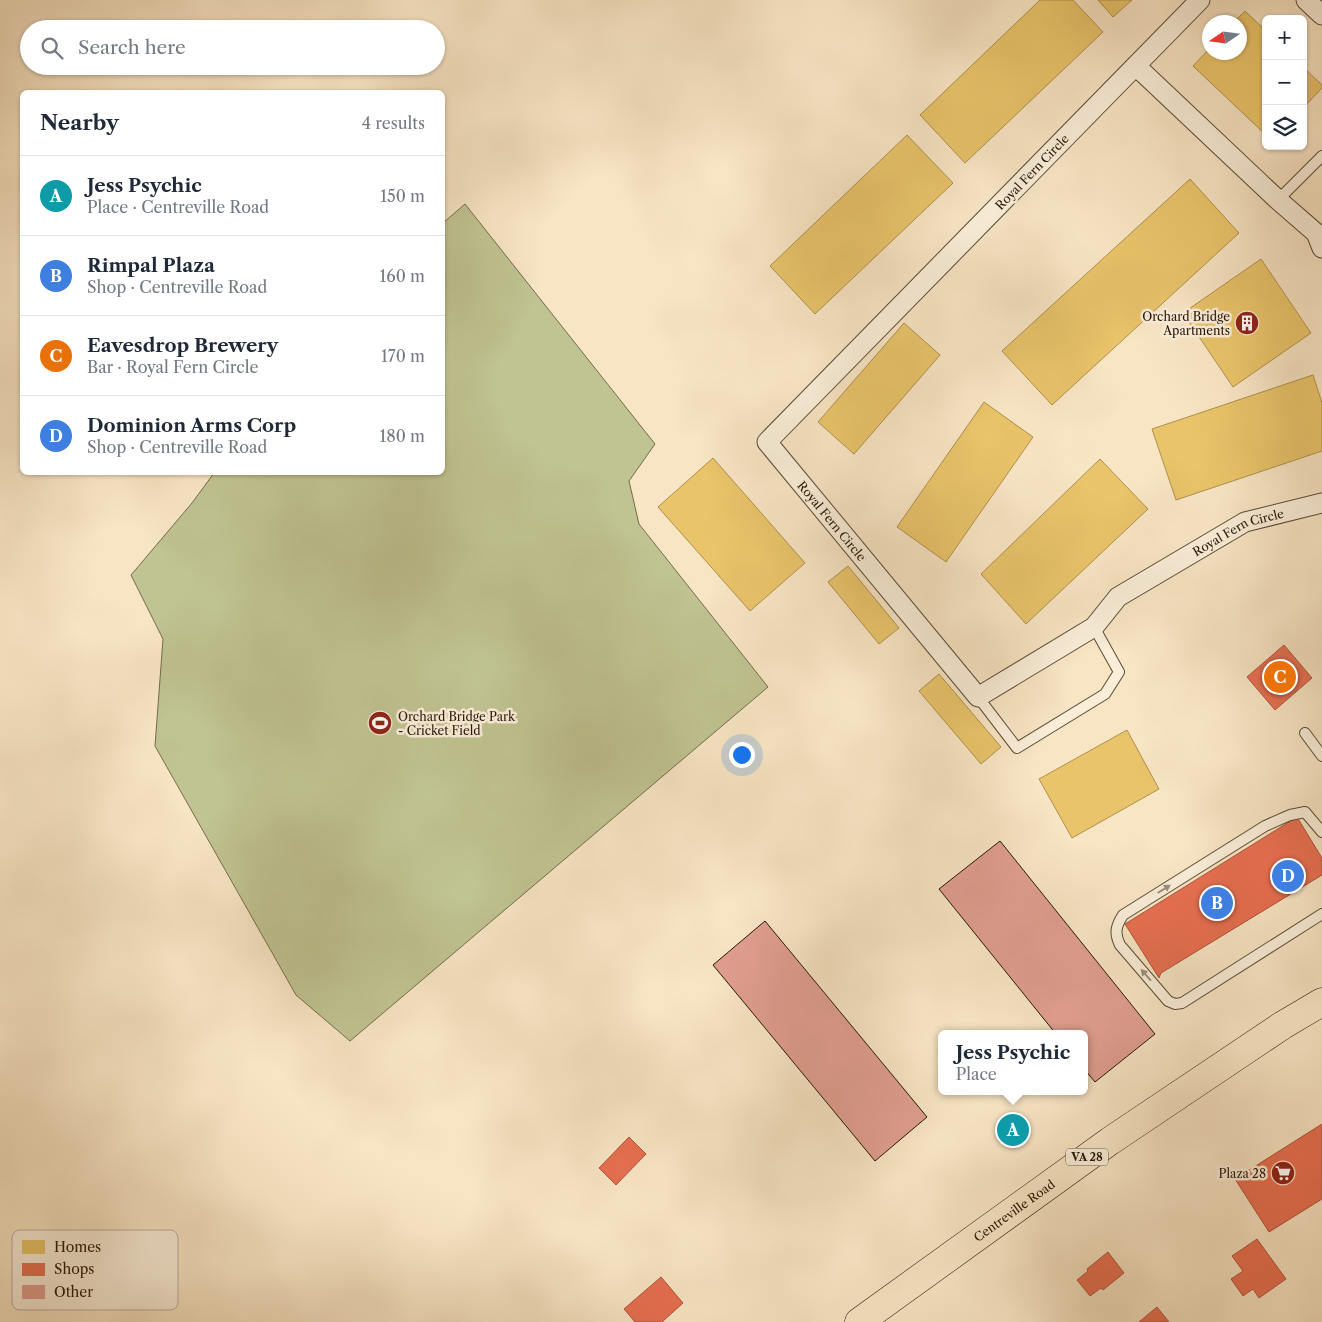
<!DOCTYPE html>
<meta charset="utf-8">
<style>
body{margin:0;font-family:"Libre Caslon Text",serif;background:#f6f6f7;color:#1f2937}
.controls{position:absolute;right:15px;top:15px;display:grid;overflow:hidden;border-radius:8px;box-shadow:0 1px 4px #0004}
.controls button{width:45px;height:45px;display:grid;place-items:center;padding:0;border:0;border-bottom:1px solid #e0e1e3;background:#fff;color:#1f2937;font:25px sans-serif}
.compass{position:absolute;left:1202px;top:15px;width:45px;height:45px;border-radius:50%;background:#fff;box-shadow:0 1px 4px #0004;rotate:257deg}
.you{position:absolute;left:741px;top:754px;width:18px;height:18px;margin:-12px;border:4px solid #fff;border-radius:50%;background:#1a73e8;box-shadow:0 0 0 8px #1a73e833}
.badge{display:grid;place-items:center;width:32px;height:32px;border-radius:50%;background:#8f2418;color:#fff;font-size:16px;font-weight:700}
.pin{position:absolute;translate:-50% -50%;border:2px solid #fff;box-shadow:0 1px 5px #0006}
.popup{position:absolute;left:938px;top:1030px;width:150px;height:65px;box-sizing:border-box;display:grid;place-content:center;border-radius:8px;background:#fff;filter:drop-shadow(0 1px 4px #0005);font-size:16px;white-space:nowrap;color:#747a83}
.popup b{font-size:19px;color:#1f2937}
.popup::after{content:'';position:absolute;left:50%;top:100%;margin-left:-10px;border:10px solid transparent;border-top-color:#fff}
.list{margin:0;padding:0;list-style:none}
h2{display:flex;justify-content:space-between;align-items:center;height:65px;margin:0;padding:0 20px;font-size:21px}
h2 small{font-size:16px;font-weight:400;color:#747a83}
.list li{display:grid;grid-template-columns:32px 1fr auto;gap:15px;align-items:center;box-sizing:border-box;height:80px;padding:0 20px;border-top:1px solid #e0e1e3}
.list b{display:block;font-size:19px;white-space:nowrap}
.list p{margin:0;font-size:16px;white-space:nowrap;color:#747a83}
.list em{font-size:16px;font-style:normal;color:#747a83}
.icon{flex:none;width:28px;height:28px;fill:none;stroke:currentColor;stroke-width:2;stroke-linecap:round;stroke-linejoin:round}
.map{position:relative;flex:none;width:1322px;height:1322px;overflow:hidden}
.search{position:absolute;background:#fff;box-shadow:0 1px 4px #0004;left:20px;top:20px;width:425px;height:55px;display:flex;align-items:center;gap:12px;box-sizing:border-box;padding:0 18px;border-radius:28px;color:#747a83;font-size:19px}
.panel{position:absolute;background:#fff;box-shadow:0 1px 4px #0004;left:20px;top:90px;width:425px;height:385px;border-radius:8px}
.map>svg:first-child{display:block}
</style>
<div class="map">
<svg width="1322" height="1322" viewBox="0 0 1322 1322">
<rect width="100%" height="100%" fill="#f8e5c4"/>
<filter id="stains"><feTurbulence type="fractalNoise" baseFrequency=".004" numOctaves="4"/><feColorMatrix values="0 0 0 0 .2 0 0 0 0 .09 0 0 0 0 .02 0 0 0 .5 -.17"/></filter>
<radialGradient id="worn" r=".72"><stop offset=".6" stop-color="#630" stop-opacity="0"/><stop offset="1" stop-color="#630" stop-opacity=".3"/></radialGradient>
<polygon fill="#c0c392" stroke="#736c4c" points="465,204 655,444 629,481 639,524 768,687 350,1041 296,995 155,746 163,639 131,575 192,503 214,473 442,472 443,223"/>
<g fill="#e9c46a" stroke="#ae904c">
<polygon points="1040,0 1073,0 1103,32 965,163 920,115"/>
<polygon points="1098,0 1132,0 1113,17"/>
<polygon points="1245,11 1266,31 1266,135 1193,66 1210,48 1210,52 1240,52 1240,22 1234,22"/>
<polygon points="1303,67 1322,85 1322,88 1303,108"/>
<polygon points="907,135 953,183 815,314 770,266"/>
<polygon points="1190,179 1239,233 1052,405 1002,351"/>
<polygon points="1261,259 1311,333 1233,387 1183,313"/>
<polygon points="904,323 940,355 854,454 818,422"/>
<polygon points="1313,375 1322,403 1322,451 1176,500 1152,429"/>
<polygon points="984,402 1033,437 946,562 897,527"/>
<polygon points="713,458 805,563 750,611 658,507"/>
<polygon points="1100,459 1148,509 1026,624 981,574"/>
<polygon points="848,566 899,628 879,644 828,582"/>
<polygon points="939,674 1001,747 981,764 919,691"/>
<polygon points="1127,730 1159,789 1072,838 1039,779"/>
</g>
<g fill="#e76f51" stroke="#ad543a">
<polygon points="1284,645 1312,678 1275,710 1247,677"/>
<polygon points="1297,817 1322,858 1322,875 1161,973 1159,978 1125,924"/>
<polygon points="1322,1124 1322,1199 1269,1232 1235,1179"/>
<polygon points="629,1137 646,1154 616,1185 599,1168"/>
<polygon points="1257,1239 1286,1279 1259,1298 1253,1289 1243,1296 1231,1279 1243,1271 1232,1256"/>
<polygon points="1108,1252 1124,1273 1103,1290 1101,1288 1090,1296 1077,1280 1088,1271 1087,1269"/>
<polygon points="661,1277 683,1303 662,1322 635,1322 624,1309"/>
<polygon points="1157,1307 1169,1322 1139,1322"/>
</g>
<g fill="#e09e90" stroke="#261605">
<polygon points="1000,841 1155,1034 1095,1082 1084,1069 1084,1034 1056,1034 939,889"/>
<polygon points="765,921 927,1117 875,1161 713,965"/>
<polygon points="1015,1118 1025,1131 1010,1142 1000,1129"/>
</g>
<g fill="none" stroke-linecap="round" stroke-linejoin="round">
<g stroke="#5a4a35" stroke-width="12">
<g id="service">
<polyline points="1278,200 1322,156"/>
<polyline points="978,697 1017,748 1105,694 1119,672 1094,627"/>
<polyline points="1305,733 1322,756"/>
<path d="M 1322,832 L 1305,812 L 1290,815 L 1265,826 L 1123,915 C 1116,926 1114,933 1120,945 L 1168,1001 L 1175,1004 L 1182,1003 L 1322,914"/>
</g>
</g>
<g stroke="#5a4a35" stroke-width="21">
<g id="minor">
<path id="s1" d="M 1200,0 L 767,442 L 978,697 L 1094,627 L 1118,597 L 1245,522 L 1322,503"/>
<polyline points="1306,0 1322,15"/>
<polyline points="1136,66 1278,200 1316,233 1322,248"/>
</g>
</g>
<g stroke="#261605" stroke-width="29">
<g id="trunk">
<path id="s2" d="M 859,1322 L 1110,1141 L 1283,1025 L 1322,1002"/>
</g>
</g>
<use href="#service" stroke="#faeed9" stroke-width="10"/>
<use href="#minor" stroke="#faeed9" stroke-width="19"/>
<use href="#trunk" stroke="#f8e5c4" stroke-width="28"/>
</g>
<defs><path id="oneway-solid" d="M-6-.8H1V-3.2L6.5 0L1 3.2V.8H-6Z" transform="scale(1.25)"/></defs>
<g fill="#9b8d7a">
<use href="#oneway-solid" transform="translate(1164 889) rotate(-32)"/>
<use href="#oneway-solid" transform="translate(1146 975) rotate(-131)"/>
</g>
<defs>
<g id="building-disc" transform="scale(1.25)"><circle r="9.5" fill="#8f2418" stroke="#faeed9"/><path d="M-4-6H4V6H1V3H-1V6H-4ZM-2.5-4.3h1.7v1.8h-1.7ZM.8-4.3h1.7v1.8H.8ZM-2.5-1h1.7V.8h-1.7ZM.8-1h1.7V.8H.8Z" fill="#fff"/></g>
<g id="stadium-disc" transform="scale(1.25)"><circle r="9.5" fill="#8f2418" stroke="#faeed9"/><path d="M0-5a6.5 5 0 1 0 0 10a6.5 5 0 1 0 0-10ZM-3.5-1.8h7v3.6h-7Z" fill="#fff"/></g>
<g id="supermarket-disc" transform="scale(1.25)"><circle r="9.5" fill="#8f2418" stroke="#faeed9"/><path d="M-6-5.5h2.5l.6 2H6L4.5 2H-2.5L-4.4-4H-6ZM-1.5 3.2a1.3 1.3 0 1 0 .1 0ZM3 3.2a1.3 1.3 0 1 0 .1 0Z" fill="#fff"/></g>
</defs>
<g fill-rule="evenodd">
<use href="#building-disc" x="1247" y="323"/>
<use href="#stadium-disc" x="380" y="723"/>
<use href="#supermarket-disc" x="1283" y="1173"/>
</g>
<g text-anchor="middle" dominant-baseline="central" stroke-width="5" stroke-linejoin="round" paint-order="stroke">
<rect fill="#faeed9" stroke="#665745" stroke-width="1" x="1066" y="1148.5" width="42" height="17" rx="4"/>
<g font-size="11" font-weight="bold" fill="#261605">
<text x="1087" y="1157">VA 28</text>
</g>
<g font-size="12" fill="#261605" stroke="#faeed9">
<text transform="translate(1032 172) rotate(-46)">Royal Fern Circle</text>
<text stroke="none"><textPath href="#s1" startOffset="721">Royal Fern Circle</textPath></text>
<text stroke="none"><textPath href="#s1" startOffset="1261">Royal Fern Circle</textPath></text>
<text stroke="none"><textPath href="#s2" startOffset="191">Centreville Road</textPath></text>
</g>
<g font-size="12" fill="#261605" stroke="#faeed9" text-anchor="end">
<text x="1230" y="316">Orchard Bridge<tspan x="1230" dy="14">Apartments</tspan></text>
<text x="398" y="716" text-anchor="start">Orchard Bridge Park<tspan x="398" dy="14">- Cricket Field</tspan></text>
<text x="1266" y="1173">Plaza 28</text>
</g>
</g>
<rect x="12" y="1230" width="166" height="80" rx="8" fill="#faeed9" stroke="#baad99" stroke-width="1"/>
<rect x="22" y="1240" width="23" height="14" fill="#e9c46a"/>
<rect x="22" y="1263" width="23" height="13" fill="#e76f51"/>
<rect x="22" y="1285" width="23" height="14" fill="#e09e90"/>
<g font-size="14" fill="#261605">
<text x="54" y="1252">Homes</text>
<text x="54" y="1274">Shops</text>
<text x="54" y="1297">Other</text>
</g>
<rect width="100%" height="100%" filter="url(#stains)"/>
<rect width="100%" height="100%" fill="url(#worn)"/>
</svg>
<div class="controls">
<button>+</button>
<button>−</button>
<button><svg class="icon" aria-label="layers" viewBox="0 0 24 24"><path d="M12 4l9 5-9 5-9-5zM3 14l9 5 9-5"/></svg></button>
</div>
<svg class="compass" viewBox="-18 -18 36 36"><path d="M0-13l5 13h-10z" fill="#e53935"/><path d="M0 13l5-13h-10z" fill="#747a83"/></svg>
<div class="you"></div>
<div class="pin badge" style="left:1013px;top:1130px;background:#0f9aa8">A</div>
<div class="popup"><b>Jess Psychic</b>Place</div>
<div class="pin badge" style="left:1217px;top:903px;background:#3f7fe0">B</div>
<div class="pin badge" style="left:1280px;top:677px;background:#e8710a">C</div>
<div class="pin badge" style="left:1288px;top:876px;background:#3f7fe0">D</div>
<div class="search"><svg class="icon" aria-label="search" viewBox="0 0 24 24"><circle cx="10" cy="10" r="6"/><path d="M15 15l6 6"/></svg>Search here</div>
<section class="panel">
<h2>Nearby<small>4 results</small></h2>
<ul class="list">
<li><span class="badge" style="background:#0f9aa8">A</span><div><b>Jess Psychic</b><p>Place · Centreville Road</p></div><em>150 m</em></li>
<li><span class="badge" style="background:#3f7fe0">B</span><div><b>Rimpal Plaza</b><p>Shop · Centreville Road</p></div><em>160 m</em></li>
<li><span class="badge" style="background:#e8710a">C</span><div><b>Eavesdrop Brewery</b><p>Bar · Royal Fern Circle</p></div><em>170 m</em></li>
<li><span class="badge" style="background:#3f7fe0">D</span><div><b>Dominion Arms Corp</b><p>Shop · Centreville Road</p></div><em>180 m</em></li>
</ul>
</section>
</div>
